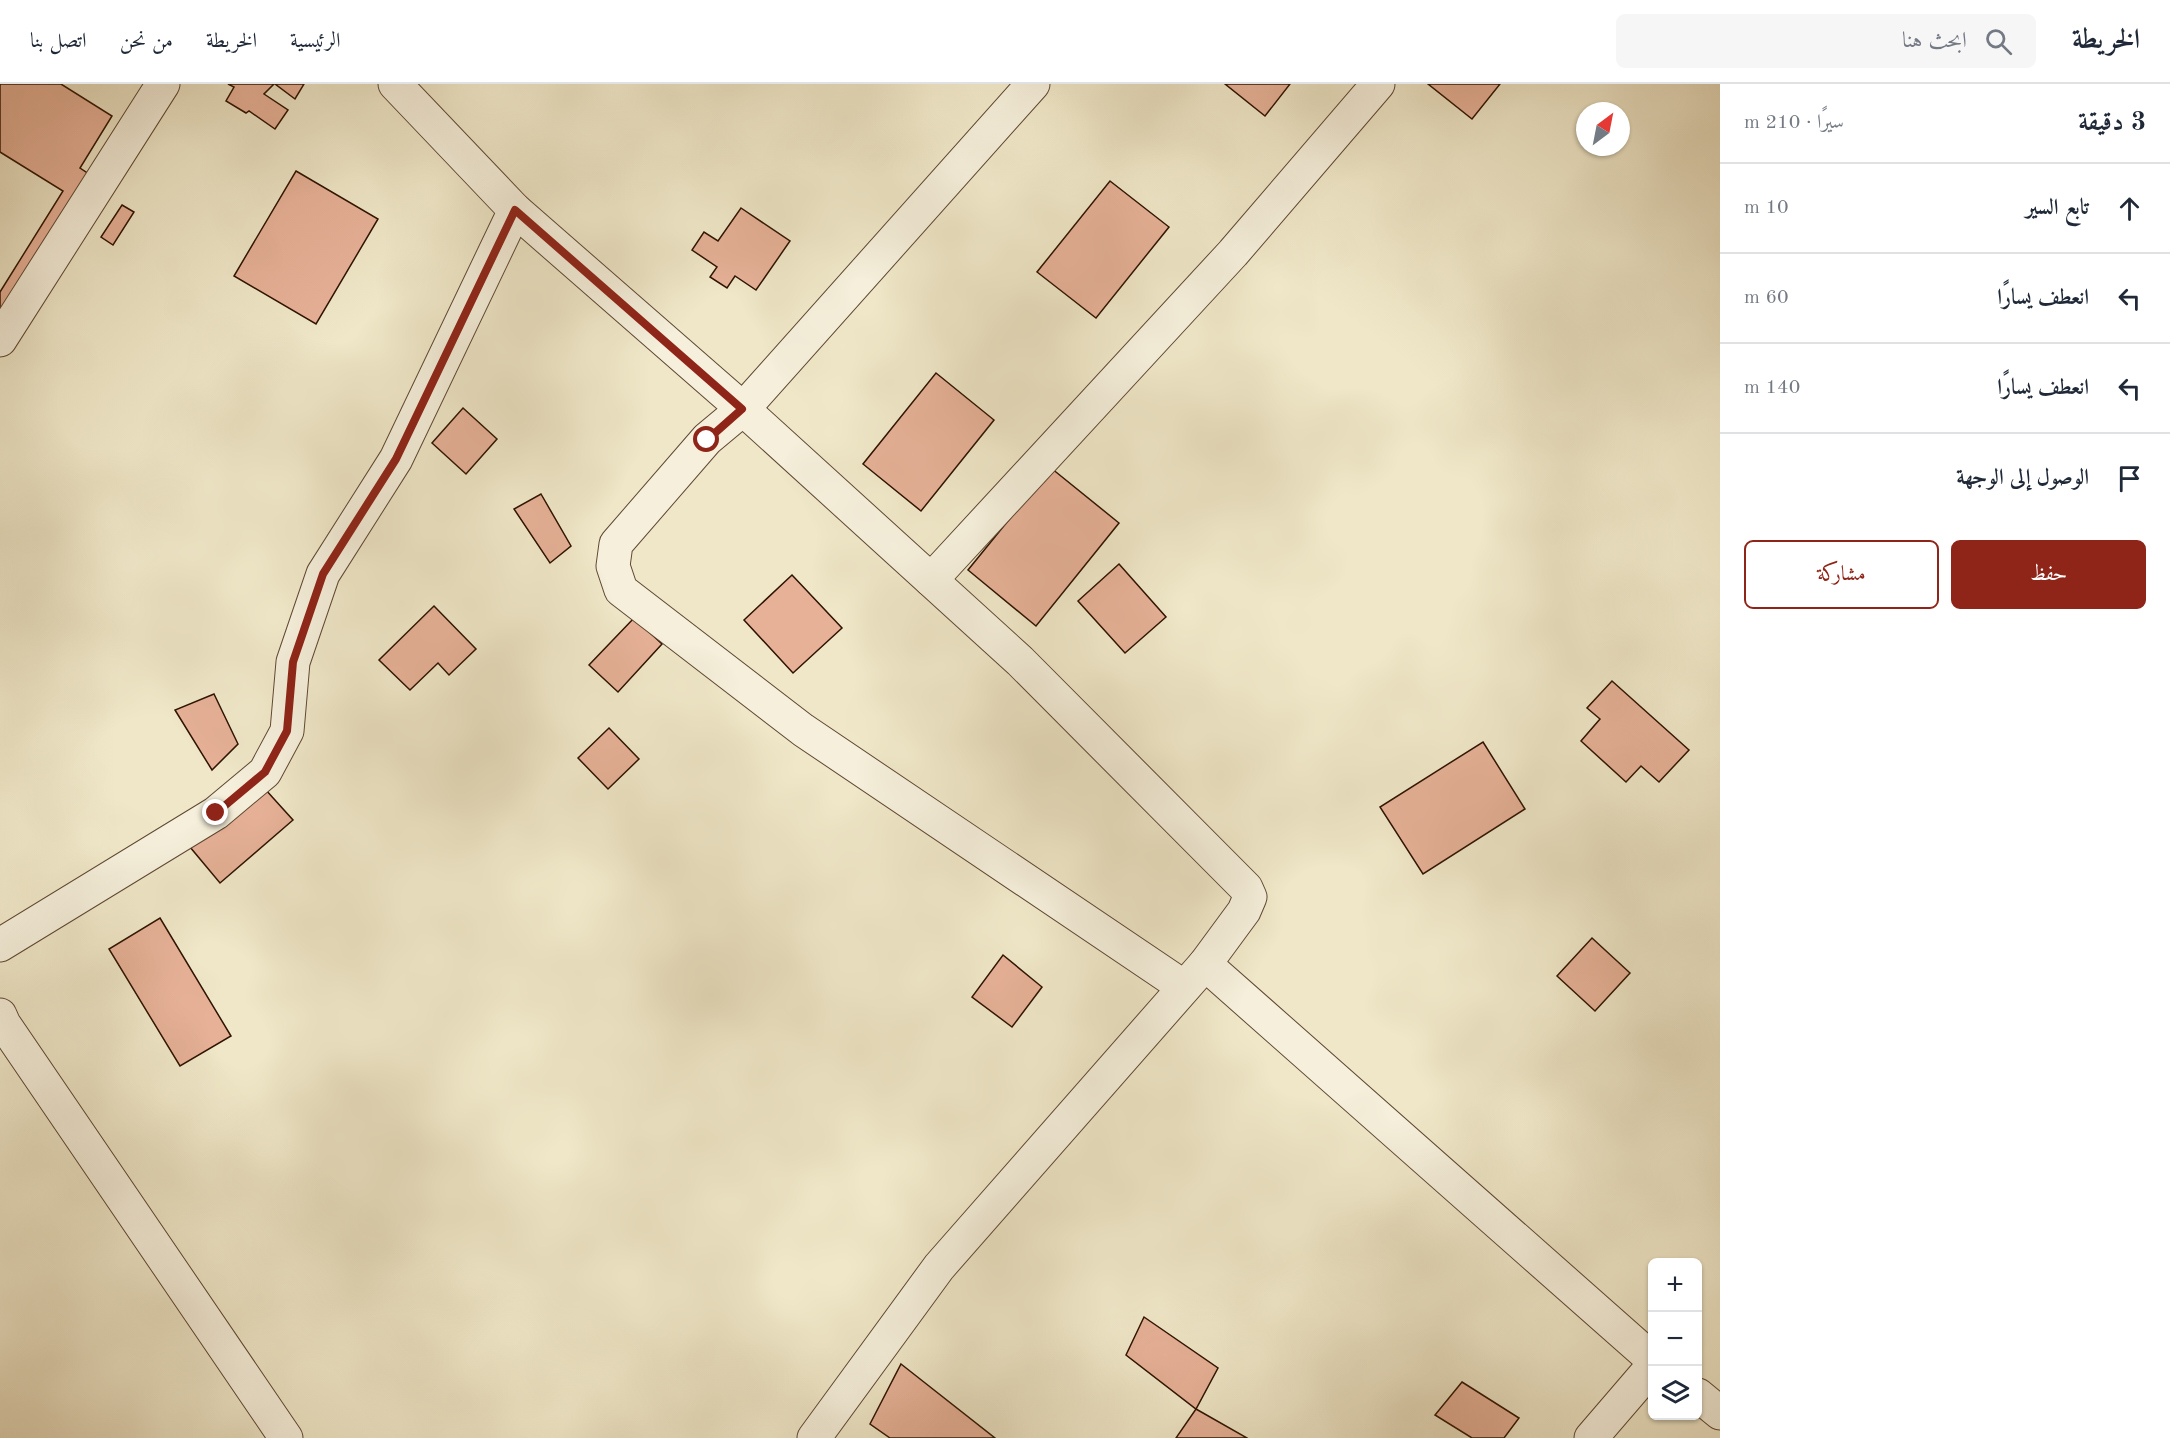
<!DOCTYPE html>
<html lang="ar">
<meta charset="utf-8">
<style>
body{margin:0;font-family:"Old Standard TT",Amiri,serif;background:#f6f6f7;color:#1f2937;direction:rtl}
.controls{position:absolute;right:18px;bottom:18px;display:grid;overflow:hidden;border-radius:9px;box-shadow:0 2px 4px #0004}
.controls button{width:54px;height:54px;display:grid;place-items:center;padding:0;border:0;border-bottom:2px solid #e0e1e3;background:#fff;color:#1f2937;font:30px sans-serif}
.compass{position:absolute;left:1576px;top:18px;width:54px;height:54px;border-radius:50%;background:#fff;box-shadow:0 2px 4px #0004;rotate:32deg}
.stop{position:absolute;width:18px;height:18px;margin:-14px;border:4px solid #8f2418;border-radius:50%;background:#fff}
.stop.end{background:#8f2418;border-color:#fff;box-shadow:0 2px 6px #0008}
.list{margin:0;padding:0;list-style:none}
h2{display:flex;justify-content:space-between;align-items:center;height:78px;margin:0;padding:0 24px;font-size:26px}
h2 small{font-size:20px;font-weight:400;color:#747a83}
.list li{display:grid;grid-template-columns:39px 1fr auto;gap:18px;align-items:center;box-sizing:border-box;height:90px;padding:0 24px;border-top:2px solid #e0e1e3}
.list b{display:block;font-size:22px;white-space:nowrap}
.list em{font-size:20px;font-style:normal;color:#747a83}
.actions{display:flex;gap:12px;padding:18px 24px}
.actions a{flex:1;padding:14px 0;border:2px solid #8f2418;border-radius:9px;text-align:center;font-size:21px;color:#8f2418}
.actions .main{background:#8f2418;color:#fff}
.icon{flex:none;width:33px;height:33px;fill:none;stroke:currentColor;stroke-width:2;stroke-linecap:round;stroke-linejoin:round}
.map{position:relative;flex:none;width:1720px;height:1354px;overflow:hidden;direction:ltr}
header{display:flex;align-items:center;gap:36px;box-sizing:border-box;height:84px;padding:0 30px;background:#fff;border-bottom:2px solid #e0e1e3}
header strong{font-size:28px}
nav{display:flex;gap:33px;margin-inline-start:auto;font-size:21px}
.search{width:420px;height:54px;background:#f6f6f7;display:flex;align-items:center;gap:15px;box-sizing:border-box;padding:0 21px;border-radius:9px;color:#747a83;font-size:22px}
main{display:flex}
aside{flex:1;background:#fff}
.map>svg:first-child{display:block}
</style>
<header>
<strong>الخريطة</strong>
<div class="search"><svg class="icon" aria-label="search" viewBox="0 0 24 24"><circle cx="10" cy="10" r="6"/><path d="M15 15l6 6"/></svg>ابحث هنا</div>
<nav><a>الرئيسية</a><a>الخريطة</a><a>من نحن</a><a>اتصل بنا</a></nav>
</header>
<main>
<aside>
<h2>3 دقيقة<small>سيرًا · 210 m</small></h2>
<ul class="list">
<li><svg class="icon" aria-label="ahead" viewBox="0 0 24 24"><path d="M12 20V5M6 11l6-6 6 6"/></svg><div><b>تابع السير</b></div><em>10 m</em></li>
<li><svg class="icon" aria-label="left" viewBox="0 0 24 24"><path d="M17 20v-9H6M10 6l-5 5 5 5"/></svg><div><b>انعطف يسارًا</b></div><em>60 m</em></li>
<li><svg class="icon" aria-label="left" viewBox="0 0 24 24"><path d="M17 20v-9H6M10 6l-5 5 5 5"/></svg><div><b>انعطف يسارًا</b></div><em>140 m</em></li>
<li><svg class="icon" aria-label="arrive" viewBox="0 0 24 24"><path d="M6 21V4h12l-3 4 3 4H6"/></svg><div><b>الوصول إلى الوجهة</b></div></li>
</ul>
<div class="actions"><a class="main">حفظ</a><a>مشاركة</a></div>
</aside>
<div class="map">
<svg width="1720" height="1354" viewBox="0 0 1720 1354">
<rect width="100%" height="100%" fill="#efe7c8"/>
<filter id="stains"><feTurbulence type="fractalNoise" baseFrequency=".00333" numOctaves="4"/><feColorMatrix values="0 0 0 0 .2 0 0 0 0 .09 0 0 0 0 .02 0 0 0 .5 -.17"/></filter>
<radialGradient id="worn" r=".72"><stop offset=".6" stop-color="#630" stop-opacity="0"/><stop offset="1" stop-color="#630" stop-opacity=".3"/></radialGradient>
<g fill="#e6b197" stroke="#2f1300" stroke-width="1.5">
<polygon points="0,0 61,0 112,32 80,84 92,92 0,240 0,208 63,107 0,68"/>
<polygon points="228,0 274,0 264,10 288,26 275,45 249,27 246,29 226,17 234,3"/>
<polygon points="275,0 304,0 295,15"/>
<polygon points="1225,0 1290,0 1265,32"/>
<polygon points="1428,0 1500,0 1472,35"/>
<polygon points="296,87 378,135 316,240 234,192"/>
<polygon points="1110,97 1169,143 1096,234 1037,188"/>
<polygon points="122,121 134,128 113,161 101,153"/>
<polygon points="741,124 790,157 756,206 735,192 727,204 710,193 717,183 692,166 704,148 718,157"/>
<polygon points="936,289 994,336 921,427 863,380"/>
<polygon points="463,324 497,355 466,390 432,359"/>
<polygon points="1051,384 1119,439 1036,542 968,486"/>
<polygon points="541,410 571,462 550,479 514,425"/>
<polygon points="1119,480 1166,533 1125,569 1078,517"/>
<polygon points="792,491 842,544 793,589 744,536"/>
<polygon points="434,522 476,565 449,591 438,579 410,606 379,576"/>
<polygon points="634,534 662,560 618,608 589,581"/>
<polygon points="1612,597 1689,666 1659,698 1641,682 1626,698 1581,657 1600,635 1587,624"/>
<polygon points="214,610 238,660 212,686 175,626"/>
<polygon points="609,644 639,675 608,705 578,674"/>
<polygon points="1483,658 1525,725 1423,790 1380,723"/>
<polygon points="265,705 293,736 220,799 190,763"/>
<polygon points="160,834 231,952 180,982 109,865"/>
<polygon points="1592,854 1630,889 1595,927 1557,892"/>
<polygon points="1003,871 1042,903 1012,943 972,913"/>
<polygon points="1144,1233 1218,1284 1196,1325 1126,1271"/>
<polygon points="901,1280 995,1354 890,1354 870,1340"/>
<polygon points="1462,1298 1519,1334 1504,1354 1472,1354 1435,1331"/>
<polygon points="1196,1325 1247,1354 1176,1354"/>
</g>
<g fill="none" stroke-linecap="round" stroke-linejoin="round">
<g stroke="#5f4832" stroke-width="35">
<g id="street">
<polyline points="395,0 515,126 743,325 1020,577 1246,804 1250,813 1244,827 1205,880 939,1183 814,1354"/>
<polyline points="1033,0 743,325 707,355 616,460 613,482 621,506 803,646 1184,903"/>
<polyline points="0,256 163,0"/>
<polyline points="931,496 1233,169 1378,0"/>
<polyline points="0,861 216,729 265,688 287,647 293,578 323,490 396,375 515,126"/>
<polyline points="1205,880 1652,1275"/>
<polyline points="0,931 4,940 286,1354"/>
<polyline points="1698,1311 1720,1329"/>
<polyline points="1591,1354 1652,1283"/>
</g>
</g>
<use href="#street" stroke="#f5efdb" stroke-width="33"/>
</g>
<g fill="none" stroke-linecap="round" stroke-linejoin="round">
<polyline stroke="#8f2418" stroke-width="8" points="216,729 265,688 287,647 293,578 323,490 396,375 515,126 742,325 707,356"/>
</g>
<rect width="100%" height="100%" filter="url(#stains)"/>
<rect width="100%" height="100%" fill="url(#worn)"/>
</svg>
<div class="controls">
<button>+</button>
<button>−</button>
<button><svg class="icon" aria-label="layers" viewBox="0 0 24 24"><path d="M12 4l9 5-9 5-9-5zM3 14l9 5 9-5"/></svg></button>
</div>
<svg class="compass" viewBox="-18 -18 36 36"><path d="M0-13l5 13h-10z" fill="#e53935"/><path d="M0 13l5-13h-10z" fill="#747a83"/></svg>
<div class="stop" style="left:707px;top:356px"></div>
<div class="stop end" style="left:216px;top:729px"></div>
</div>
</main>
